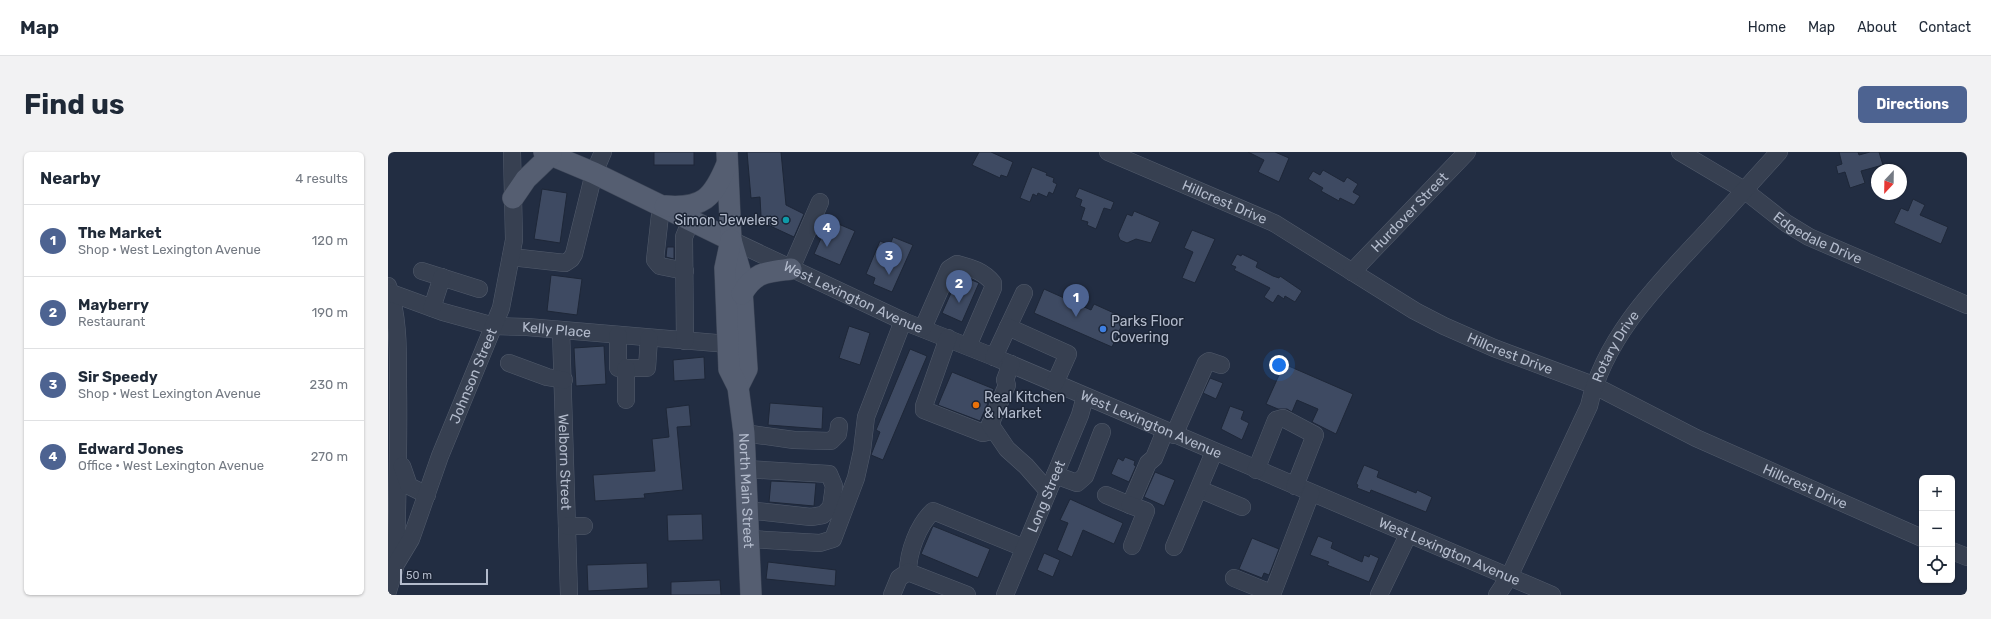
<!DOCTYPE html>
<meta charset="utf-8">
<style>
body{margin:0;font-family:Rubik,sans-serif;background:#f2f2f3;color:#1f2937}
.controls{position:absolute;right:12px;bottom:12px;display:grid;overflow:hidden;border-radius:6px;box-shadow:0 1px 3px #0004}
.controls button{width:36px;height:36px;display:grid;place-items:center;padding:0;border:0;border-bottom:1px solid #e0e1e3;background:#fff;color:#1f2937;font:20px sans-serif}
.compass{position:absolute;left:1483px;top:12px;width:36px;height:36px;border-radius:50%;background:#fff;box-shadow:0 1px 3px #0004;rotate:202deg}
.scale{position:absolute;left:12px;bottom:10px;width:88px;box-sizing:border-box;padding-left:4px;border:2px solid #b3bbcc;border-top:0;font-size:11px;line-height:14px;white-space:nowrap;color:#b3bbcc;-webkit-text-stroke:3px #1c2536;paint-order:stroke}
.you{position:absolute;left:891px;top:213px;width:14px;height:14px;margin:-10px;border:3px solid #fff;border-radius:50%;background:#1a73e8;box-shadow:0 0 0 6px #1a73e833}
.badge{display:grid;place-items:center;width:26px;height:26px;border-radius:50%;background:#4d6391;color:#fff;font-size:13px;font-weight:700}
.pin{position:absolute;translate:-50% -33px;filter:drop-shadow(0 1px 2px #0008)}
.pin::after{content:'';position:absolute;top:21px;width:14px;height:12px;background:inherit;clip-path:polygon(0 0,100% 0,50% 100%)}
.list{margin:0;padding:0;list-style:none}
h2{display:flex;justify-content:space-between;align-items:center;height:52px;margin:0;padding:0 16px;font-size:17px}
h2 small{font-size:13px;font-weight:400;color:#747a83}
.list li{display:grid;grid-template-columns:26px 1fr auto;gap:12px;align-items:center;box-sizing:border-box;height:72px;padding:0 16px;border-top:1px solid #e0e1e3}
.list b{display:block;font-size:15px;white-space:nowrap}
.list p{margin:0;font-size:13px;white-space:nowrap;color:#747a83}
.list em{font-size:13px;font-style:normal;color:#747a83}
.icon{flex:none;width:22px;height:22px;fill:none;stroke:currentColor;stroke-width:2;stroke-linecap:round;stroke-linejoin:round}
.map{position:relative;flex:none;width:1579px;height:443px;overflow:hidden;border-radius:6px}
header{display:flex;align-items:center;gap:24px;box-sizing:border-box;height:56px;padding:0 20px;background:#fff;border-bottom:1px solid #e0e1e3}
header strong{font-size:19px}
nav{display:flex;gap:22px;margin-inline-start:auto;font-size:14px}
.intro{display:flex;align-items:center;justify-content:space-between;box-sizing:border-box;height:96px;padding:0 24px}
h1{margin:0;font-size:28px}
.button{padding:10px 18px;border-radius:6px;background:#4d6391;color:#fff;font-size:14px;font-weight:700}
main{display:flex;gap:24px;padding:0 24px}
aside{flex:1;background:#fff;border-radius:6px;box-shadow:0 1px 3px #0004}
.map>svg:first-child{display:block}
</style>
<header>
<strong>Map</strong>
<nav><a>Home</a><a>Map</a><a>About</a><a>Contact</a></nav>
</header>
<div class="intro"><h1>Find us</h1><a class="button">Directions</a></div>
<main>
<aside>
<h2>Nearby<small>4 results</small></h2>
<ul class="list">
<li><span class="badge">1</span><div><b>The Market</b><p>Shop · West Lexington Avenue</p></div><em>120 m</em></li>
<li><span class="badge">2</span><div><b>Mayberry</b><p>Restaurant</p></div><em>190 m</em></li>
<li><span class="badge">3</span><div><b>Sir Speedy</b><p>Shop · West Lexington Avenue</p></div><em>230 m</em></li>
<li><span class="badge">4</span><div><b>Edward Jones</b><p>Office · West Lexington Avenue</p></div><em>270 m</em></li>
</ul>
</aside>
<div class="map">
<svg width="1579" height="443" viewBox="0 0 1579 443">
<rect width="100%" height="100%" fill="#222d42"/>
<g fill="#3e4a62" stroke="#1e2738">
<rect x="266" y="0" width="40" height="13"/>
<polygon points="359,0 393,0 398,53 416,62 406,85 378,72 373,64 372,45 363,46"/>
<polygon points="591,0 603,0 625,10 619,25 613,23 612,26 584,13"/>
<polygon points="860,0 887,0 901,6 891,30 870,20 876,8"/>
<polygon points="1451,0 1470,0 1471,3 1482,0 1491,0 1495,13 1473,19 1477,31 1462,36 1457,20 1450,22 1448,14 1454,12"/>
<polygon points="644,15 659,21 658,23 666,26 665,30 669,32 665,42 661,40 659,45 650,41 649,44 645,42 642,50 632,46"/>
<polygon points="935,18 956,30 959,25 970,32 965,40 972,44 966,53 952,46 951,49 933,39 935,36 920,27 925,19 932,23"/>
<polygon points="691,36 726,50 723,58 716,56 708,77 699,73 700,70 693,68 697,56 692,54 694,48 687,45"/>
<polygon points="154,37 179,41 172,91 146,87"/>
<polygon points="1525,47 1537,53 1532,63 1560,75 1553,92 1506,71 1513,56 1520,59"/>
<polygon points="746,59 772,70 763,91 748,87 739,91 732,88 730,83 739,62 744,64"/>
<polygon points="441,68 467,79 452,113 426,102"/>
<polygon points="804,78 827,87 807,131 794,126 805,100 796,96"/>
<polygon points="505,85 525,93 504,140 485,132 487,126 478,122 492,89 502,93"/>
<polygon points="279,95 286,95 286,107 278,105"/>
<polygon points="849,102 853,104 854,102 870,110 868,115 885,124 891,126 892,124 914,139 907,150 897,144 896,147 890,143 885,151 876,145 882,136 846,118 848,115 843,113"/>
<polygon points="163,123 194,127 189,163 159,159"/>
<polygon points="571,123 591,131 574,170 554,161"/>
<polygon points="656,137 703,158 706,152 737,166 724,195 646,161"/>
<polygon points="461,174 482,181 472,213 451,206"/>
<polygon points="216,194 218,232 188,234 186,196"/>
<polygon points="522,197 539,204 495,308 483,303 492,280 488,278"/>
<polygon points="316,205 317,227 286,229 285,208"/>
<polygon points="896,212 965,242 948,282 924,270 930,257 909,248 904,260 899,257 890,257 878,252"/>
<polygon points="564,220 606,237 592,269 550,253"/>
<polygon points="822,226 835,231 828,247 815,241"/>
<polygon points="382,251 435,255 434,277 380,273"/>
<polygon points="301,253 303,274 289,275 295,338 256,342 257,346 207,349 205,323 267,319 264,287 281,285 278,256"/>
<polygon points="842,254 856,259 853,267 861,271 854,288 833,277"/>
<polygon points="737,305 747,309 746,313 748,314 741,330 723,322 730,306 735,309"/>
<polygon points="976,313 991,319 989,325 1028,341 1029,338 1044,345 1038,360 983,338 982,341 969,336 970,333 968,332"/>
<polygon points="767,320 787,328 776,354 756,345"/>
<polygon points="383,329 428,331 426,354 381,350"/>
<polygon points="682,347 735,371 726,392 695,378 684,405 669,398 680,371 672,368"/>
<polygon points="314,362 315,388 280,389 279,363"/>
<polygon points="545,374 602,397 590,426 533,402"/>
<polygon points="930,384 945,390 943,396 974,410 976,403 981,405 982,402 991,406 981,430 939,413 941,410 922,403"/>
<polygon points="864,386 891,397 881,423 876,421 874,426 851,417"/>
<polygon points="656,401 672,408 665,425 649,418"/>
<polygon points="380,410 448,418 447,434 378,427"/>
<polygon points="259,411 260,436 200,439 199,413"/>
<polygon points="332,428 333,443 283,443 283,430"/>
</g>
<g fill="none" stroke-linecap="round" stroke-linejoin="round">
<g stroke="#525b6c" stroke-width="18">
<g id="minor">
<path id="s1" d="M 720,0 L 886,71 L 1027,159 L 1056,174 L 1106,196 L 1205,233 L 1308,286 L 1534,386"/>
<path id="s2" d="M 1292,0 L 1356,38 L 1398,71 L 1421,85 L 1579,153"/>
<polyline points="273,54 267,108 272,114 297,119"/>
<path id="s3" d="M 343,88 L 515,169 L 606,205 L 1164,443"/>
<polyline points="123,105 177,111 183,107 186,102 206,21 215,0"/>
<polyline points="403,117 432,50"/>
<polyline points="34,119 91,137"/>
<path id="s4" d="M 964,120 L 1079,0"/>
<path d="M 0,134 C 11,165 10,201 10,233 C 11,292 9,351 8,410"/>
<path id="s5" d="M 3,141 L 55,160 L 106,174 L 139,175 L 340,192"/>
<polyline points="44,156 54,125"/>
<polyline points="620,175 636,141"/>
<path d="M 535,176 L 561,117 L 569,112 C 584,116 595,119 605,131 L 605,136 L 580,194"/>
<path id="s6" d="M 173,178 L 181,443"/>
<polyline points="230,183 230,216 259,216 261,186"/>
<polyline points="560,186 536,254 536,258 595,281 599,280 619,233 617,228 623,212"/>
<polyline points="297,189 296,85 303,68"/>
<polyline points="606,205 620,175 680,202 667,231"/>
<polyline points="121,211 159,225 176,228"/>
<polyline points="238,216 238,248"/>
<polyline points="602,272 619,297 638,314 660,339"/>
<polyline points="356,281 406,288 443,289 450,282 451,274"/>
<polyline points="786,283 818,211 821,209 833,213"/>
<polyline points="14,314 21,334 39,343"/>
<polyline points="357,317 441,322 446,334 443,355 435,363 423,365 359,358"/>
<polyline points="868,318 888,268 895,266 927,283 907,334"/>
<polyline points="667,323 689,331 697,324 714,280"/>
<polyline points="811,337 854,355"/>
<polyline points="718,343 742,353 760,311 766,306 777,279"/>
<polyline points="742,353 758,359 744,394"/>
<polyline points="179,374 196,374"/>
<polyline points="361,387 432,391 445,387 468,326 474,299 478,265 515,169"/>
<polyline points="786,395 826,300"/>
<polyline points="1564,399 1579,405"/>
<path d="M 520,420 C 520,400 530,373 545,359 L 636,396"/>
<polyline points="846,426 883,441 885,440 923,341"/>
<path id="s7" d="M 0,439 L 8,412 L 23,387 L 52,304 L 113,156 L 126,88 L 124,0"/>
<polyline points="504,443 511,426 520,420 579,443"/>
<path id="s8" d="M 617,443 L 692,263 L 697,245"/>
<polyline points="991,443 1020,383"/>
<path id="s9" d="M 1109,443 L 1121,425 L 1201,254 C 1217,182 1275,127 1323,75 C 1346,50 1368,25 1391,0"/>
</g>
</g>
<g stroke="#40495a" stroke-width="22">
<g id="major">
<polyline points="156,0 206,21 343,88"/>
<polyline points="339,0 343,88 353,122 359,217 350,235"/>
<polyline points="125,46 138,27 163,3"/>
<path d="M 277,54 C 315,57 325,46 339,12"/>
<path id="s10" d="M 343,88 L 337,116 L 341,217 L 350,235 L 356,281 L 363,443"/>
<path d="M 354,142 C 367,119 380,120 403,117"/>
</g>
</g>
<use href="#minor" stroke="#374051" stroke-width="17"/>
<use href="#major" stroke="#555e71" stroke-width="21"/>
</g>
<circle fill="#0f9aa8" stroke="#1c2536" stroke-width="1.5" cx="398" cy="68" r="4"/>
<circle fill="#3f7fe0" stroke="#1c2536" stroke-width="1.5" cx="715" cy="177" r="4"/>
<circle fill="#e8710a" stroke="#1c2536" stroke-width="1.5" cx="588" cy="253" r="4"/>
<g text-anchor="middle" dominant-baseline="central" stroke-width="3" stroke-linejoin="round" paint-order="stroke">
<g font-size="14" fill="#b3bbcc" stroke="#1c2536">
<text stroke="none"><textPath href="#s1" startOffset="127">Hillcrest Drive</textPath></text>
<text stroke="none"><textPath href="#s4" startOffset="83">Hurdover Street</textPath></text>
<text stroke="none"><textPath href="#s2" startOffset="163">Edgedale Drive</textPath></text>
<text stroke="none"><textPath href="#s3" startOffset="135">West Lexington Avenue</textPath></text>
<text stroke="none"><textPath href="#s5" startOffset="171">Kelly Place</textPath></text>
<text stroke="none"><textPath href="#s9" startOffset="276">Rotary Drive</textPath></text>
<text stroke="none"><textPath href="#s1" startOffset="451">Hillcrest Drive</textPath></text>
<text stroke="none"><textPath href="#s7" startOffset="232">Johnson Street</textPath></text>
<text stroke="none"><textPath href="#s3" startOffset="459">West Lexington Avenue</textPath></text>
<text stroke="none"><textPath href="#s6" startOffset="132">Welborn Street</textPath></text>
<text stroke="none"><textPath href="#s1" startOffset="775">Hillcrest Drive</textPath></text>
<text stroke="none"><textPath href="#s10" startOffset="254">North Main Street</textPath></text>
<text stroke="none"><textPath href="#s8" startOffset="107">Long Street</textPath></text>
<text stroke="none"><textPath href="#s3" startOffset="783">West Lexington Avenue</textPath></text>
</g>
<g font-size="14" fill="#b3bbcc" stroke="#1c2536" text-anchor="start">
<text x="390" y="68" text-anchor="end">Simon Jewelers</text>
<text x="723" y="169">Parks Floor<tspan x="723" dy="16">Covering</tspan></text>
<text x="596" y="245">Real Kitchen<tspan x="596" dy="16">&amp; Market</tspan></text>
</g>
</g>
</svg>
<div class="controls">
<button>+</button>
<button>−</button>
<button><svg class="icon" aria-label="locate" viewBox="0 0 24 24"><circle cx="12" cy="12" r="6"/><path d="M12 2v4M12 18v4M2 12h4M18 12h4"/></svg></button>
</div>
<svg class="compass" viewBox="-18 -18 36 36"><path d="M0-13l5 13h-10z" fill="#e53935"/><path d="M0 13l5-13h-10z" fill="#747a83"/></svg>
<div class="scale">50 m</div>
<div class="you"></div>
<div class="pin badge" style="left:688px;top:165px">1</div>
<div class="pin badge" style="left:571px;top:151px">2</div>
<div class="pin badge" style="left:501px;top:123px">3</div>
<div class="pin badge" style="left:439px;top:95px">4</div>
</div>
</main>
